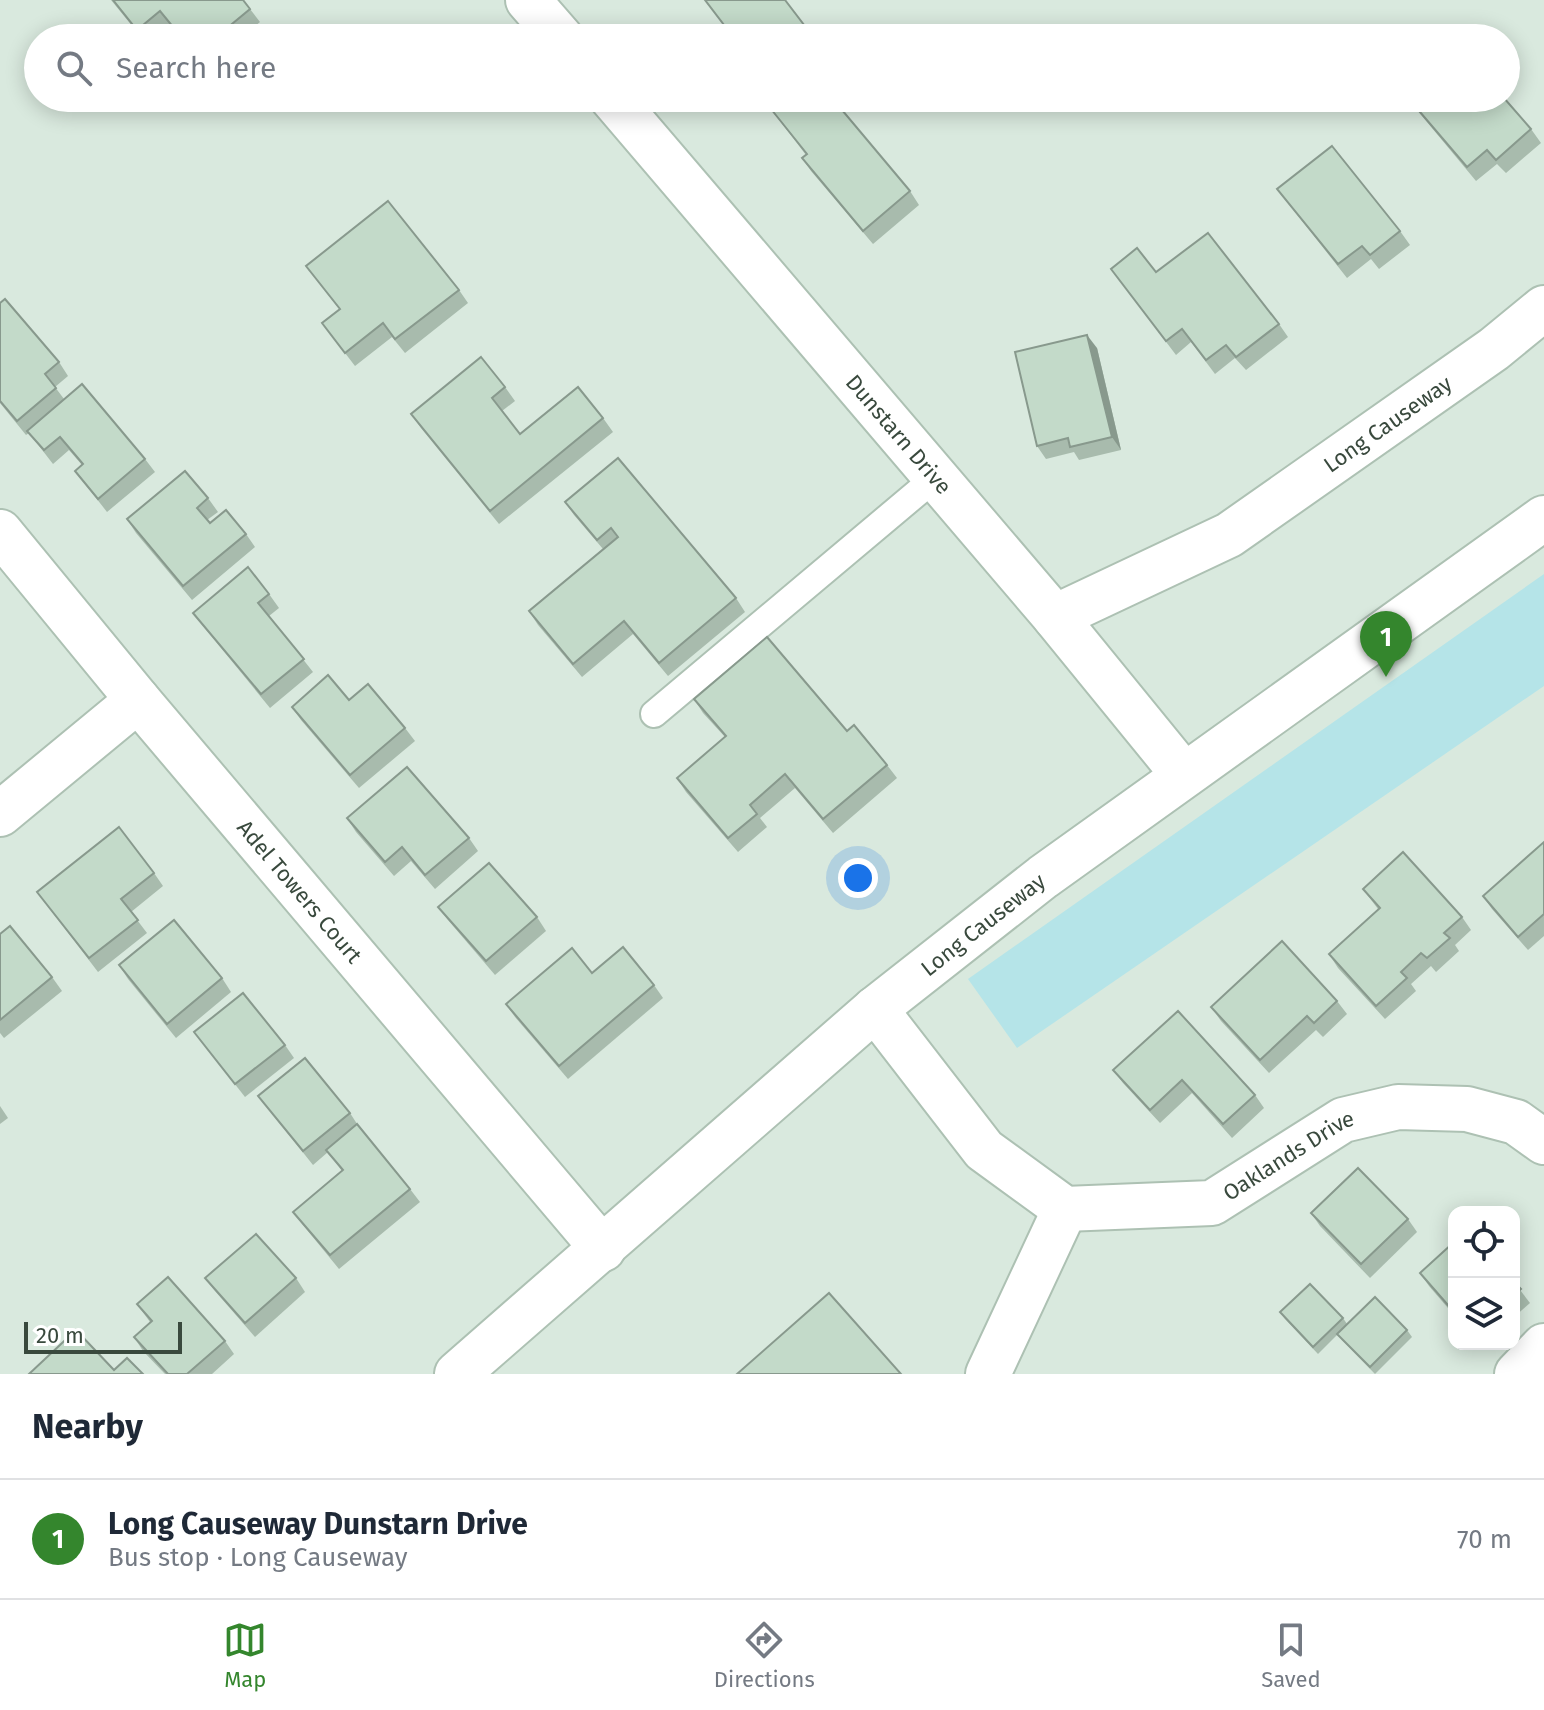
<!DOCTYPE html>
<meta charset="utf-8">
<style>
body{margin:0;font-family:"Fira Sans",sans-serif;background:#f2f2f3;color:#1f2937}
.controls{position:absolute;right:24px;bottom:24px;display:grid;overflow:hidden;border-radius:16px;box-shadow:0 4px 20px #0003}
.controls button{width:72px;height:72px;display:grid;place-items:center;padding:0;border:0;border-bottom:2px solid #e0e1e3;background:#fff;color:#1f2937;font:40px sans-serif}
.scale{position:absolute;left:24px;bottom:20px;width:158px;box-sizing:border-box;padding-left:8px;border:4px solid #39493d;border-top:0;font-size:22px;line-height:28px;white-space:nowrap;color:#39493d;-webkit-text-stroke:6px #fff;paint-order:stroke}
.you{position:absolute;left:858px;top:878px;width:28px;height:28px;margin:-20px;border:6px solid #fff;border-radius:50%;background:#1a73e8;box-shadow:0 0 0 12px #1a73e833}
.badge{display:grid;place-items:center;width:52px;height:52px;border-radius:50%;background:#34862d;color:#fff;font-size:26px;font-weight:700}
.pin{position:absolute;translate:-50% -66px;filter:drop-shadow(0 2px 4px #0008)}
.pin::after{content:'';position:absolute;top:42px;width:28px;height:24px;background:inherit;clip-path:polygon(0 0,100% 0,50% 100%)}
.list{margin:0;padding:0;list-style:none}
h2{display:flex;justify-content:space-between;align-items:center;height:104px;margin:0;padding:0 32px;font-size:34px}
h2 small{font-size:26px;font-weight:400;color:#747a83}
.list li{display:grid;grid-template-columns:52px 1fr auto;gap:24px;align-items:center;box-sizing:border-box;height:120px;padding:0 32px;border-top:2px solid #e0e1e3}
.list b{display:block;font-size:30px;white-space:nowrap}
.list p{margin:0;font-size:26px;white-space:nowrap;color:#747a83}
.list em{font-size:26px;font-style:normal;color:#747a83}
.icon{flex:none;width:44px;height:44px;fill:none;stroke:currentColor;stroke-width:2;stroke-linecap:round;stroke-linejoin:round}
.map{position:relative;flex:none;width:1544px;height:1374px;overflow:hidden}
.search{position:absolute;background:#fff;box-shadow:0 4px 20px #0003;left:24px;right:24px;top:24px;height:88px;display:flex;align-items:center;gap:20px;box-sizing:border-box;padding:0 28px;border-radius:44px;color:#747a83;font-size:30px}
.sheet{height:224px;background:#fff}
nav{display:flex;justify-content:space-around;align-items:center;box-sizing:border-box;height:112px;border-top:2px solid #e0e1e3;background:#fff;font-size:22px;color:#747a83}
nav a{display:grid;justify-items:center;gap:4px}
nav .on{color:#34862d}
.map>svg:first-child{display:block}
</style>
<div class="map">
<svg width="1544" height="1374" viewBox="0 0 1544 1374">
<rect width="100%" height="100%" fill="#ebf5ee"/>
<path fill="#d9e9de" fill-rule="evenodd" d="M 0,0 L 1544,0 L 1544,1374 L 0,1374 ZM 38,38 L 1506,38 L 1506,98 L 38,98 ZM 1454,1212 L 1514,1212 L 1514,1344 L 1454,1344 Z"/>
<polygon fill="#b5e4e8" points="1544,574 1544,686 1017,1048 968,979"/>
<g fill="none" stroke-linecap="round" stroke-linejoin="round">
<g stroke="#adc1b3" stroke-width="30">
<polyline id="lane" points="654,714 936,477"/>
</g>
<g stroke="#adc1b3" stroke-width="48">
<g id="street">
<polyline points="528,0 561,38"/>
<path id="s1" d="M 612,98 L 1055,617 L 1183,774"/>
<path id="s2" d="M 0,532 L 138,700 L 603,1249"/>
<path id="s3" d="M 1055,617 L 1229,535 L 1494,349 L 1544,308"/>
<polyline points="0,814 138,700"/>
<path id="s4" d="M 875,1009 L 984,1150 L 1065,1209 L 1212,1203 L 1343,1120 L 1398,1107 L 1467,1109 L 1516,1122 L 1544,1142"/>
<path id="s5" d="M 457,1374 L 875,1009 L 1043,877 L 1544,518"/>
<polyline points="988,1374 1065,1209"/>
<polyline points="1517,1374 1544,1346"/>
</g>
</g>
<use href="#lane" stroke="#fff" stroke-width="26"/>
<use href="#street" stroke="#fff" stroke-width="44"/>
</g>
<g fill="#a8bbad">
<polygon points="111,0 243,0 260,22 241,38 181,38 169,24 152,38 142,38"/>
<polygon points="1407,98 1531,129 1541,143 1506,173 1497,164 1476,181"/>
<polygon points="771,109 910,191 919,205 873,244 811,171 802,158 806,155"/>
<polygon points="1277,189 1400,231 1410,245 1379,269 1371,259 1347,278"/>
<polygon points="306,266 459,290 468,303 405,353 392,337 355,366 322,323 340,310"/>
<polygon points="1111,269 1156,272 1279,324 1288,337 1246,370 1235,358 1215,374 1191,342 1176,355"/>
<polygon points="0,303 59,362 68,376 55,387 64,399 145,459 155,472 107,512 75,471 82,465 69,450 53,464 29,433 26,435 0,403"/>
<polygon points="1097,348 1121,450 1079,460 1074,452 1046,459 1037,446"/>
<polygon points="505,387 515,401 502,411 520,434 603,418 613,432 499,524 421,428 411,414"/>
<polygon points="208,498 218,512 207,520 210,523 246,534 255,547 192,600 136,533 127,519"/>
<polygon points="565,502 736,598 745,612 668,676 633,634 582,677 538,625 529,611 603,549 574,515"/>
<polygon points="269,594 279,608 269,616 313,672 270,708 203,626 193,613"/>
<polygon points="694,699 847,731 887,765 897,778 833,833 795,788 760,818 767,827 738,852 686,792 677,778 725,737 703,713"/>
<polygon points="292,707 405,728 415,741 359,788 301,720"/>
<polygon points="347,818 469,838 478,851 435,889 411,861 394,876 356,832"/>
<polygon points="1544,842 1544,936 1528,950 1492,909 1483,896"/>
<polygon points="154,873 163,886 131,912 147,933 98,972 37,892"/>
<polygon points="1363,889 1462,917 1471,930 1455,945 1459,951 1436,972 1431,966 1411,984 1416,991 1385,1019 1338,968 1329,954 1378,909"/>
<polygon points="438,907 537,917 546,931 495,975 448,920"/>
<polygon points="0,934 52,977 62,991 4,1038 0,1033"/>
<polygon points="119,965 222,978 231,992 176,1038 128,979"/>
<polygon points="592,973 654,985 663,998 568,1079 515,1017 506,1004"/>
<polygon points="1337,1001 1347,1014 1323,1037 1316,1030 1269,1073 1221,1021 1211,1007"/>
<polygon points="1178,1011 1255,1095 1264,1108 1232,1138 1192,1093 1160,1123 1123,1083 1113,1070"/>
<polygon points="194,1032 285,1045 294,1058 245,1097"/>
<polygon points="258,1096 350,1113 359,1127 410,1189 420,1202 339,1269 303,1225 293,1212 342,1171 328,1152 313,1165"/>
<polygon points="0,1106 8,1118 0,1124"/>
<polygon points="1311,1213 1408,1219 1417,1232 1370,1278 1320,1226"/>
<polygon points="1454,1242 1454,1315 1429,1286 1420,1273"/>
<polygon points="205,1278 296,1278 305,1292 255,1337 215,1291"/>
<polygon points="1514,1282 1530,1303 1514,1317"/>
<polygon points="137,1304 225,1341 234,1354 212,1374 165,1374 143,1351 134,1337 150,1322"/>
<polygon points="1280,1312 1343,1318 1347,1324 1407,1330 1412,1337 1375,1374 1342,1340 1338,1334 1318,1354 1285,1319"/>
</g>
<polygon fill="#88998d" points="1087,335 1097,348 1121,450 1112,437"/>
<g fill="#c3dac9" stroke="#88998d" stroke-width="2">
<polygon points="113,0 243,0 250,9 215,38 182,38 160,11 137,30"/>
<polygon points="705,0 785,0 814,38 734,38"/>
<polygon points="784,98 832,98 910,191 863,231 802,158 807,154 771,109"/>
<polygon points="1408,98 1504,98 1531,129 1496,160 1487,150 1467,167"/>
<polygon points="1332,146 1400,231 1370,255 1362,246 1338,264 1277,189"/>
<polygon points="388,201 459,290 395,339 383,323 345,353 322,323 340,309 306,266"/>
<polygon points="1208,233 1279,324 1236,357 1226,345 1206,360 1182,329 1166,341 1111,269 1137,248 1156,272"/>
<polygon points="5,299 59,362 45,374 56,388 17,421 0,401 0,303"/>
<polygon points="1087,335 1112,437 1070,447 1068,438 1037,446 1015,352"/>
<polygon points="481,357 505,387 492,398 520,434 578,387 603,418 490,511 411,414"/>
<polygon points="82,384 145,459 98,499 75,471 83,464 60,437 44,450 27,431"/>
<polygon points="618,458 736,598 659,663 624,621 573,664 529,611 618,537 611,528 597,540 565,502"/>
<polygon points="185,471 208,498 197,508 210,523 226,510 246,534 183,586 127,519"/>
<polygon points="248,567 269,594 258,603 304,659 261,694 193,613"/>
<polygon points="767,637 847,731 854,725 887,765 823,819 785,774 750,805 757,814 728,838 677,778 726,736 694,699"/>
<polygon points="328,675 349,700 368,684 405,728 350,775 292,707"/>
<polygon points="407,767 469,838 425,875 402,847 385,862 347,818"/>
<polygon points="119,827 154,873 121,899 138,920 89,958 37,892"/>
<polygon points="1544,842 1544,914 1518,937 1483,896"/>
<polygon points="1403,852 1462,917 1444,933 1450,938 1427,958 1421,953 1401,972 1407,978 1376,1006 1329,954 1380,908 1363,889"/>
<polygon points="489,863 537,917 486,961 438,907"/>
<polygon points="174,920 222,978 167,1024 119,965"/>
<polygon points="10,926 52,977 0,1020 0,934"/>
<polygon points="1282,941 1337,1001 1314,1023 1307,1016 1260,1060 1211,1007"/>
<polygon points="623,947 654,985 559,1066 506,1004 572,948 592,973"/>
<polygon points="243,993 285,1045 235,1084 194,1032"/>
<polygon points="1178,1011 1255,1095 1223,1124 1182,1080 1150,1110 1113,1070"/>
<polygon points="305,1058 350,1113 303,1151 258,1096"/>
<polygon points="357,1124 410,1189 330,1255 293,1212 343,1170 326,1150"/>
<polygon points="1358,1168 1408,1219 1361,1264 1311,1213"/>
<polygon points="256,1234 296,1278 245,1323 205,1278"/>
<polygon points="1454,1242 1454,1312 1420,1273"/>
<polygon points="168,1277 225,1341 187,1374 168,1374 134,1337 152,1321 137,1304"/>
<polygon points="1514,1282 1521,1289 1514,1295"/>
<polygon points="1310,1284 1343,1318 1313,1347 1280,1312"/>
<polygon points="829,1293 901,1374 737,1374"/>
<polygon points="1375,1297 1407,1330 1370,1367 1337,1334"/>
<polygon points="76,1330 114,1370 127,1358 143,1374 29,1374"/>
</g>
<g text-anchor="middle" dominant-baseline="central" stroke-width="7" stroke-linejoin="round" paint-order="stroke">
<g font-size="22" fill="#39493d" stroke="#fff">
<text stroke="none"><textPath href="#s3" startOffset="386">Long Causeway</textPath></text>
<text stroke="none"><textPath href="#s1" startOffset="442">Dunstarn Drive</textPath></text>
<text stroke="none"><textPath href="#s2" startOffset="468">Adel Towers Court</textPath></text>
<text stroke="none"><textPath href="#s5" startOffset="692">Long Causeway</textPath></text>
<text stroke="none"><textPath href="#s4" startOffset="516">Oaklands Drive</textPath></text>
</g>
</g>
</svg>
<div class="controls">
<button><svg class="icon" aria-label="locate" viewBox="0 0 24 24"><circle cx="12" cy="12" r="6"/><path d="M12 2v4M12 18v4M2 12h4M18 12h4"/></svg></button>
<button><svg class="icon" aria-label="layers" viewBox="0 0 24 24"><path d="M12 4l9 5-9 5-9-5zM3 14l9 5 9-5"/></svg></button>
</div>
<div class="scale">20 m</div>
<div class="you"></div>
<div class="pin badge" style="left:1386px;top:677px">1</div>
<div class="search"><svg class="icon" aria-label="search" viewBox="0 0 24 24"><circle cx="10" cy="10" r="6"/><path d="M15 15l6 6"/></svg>Search here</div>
</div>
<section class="sheet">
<h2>Nearby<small></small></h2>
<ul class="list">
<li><span class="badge">1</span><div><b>Long Causeway Dunstarn Drive</b><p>Bus stop · Long Causeway</p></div><em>70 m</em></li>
</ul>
</section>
<nav>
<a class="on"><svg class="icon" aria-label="map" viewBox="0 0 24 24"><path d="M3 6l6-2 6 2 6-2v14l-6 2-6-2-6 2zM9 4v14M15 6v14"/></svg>Map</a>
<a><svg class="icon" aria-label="directions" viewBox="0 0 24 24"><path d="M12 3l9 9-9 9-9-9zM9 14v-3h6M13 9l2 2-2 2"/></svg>Directions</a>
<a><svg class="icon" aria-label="saved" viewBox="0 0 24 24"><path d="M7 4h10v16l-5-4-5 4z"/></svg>Saved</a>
</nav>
